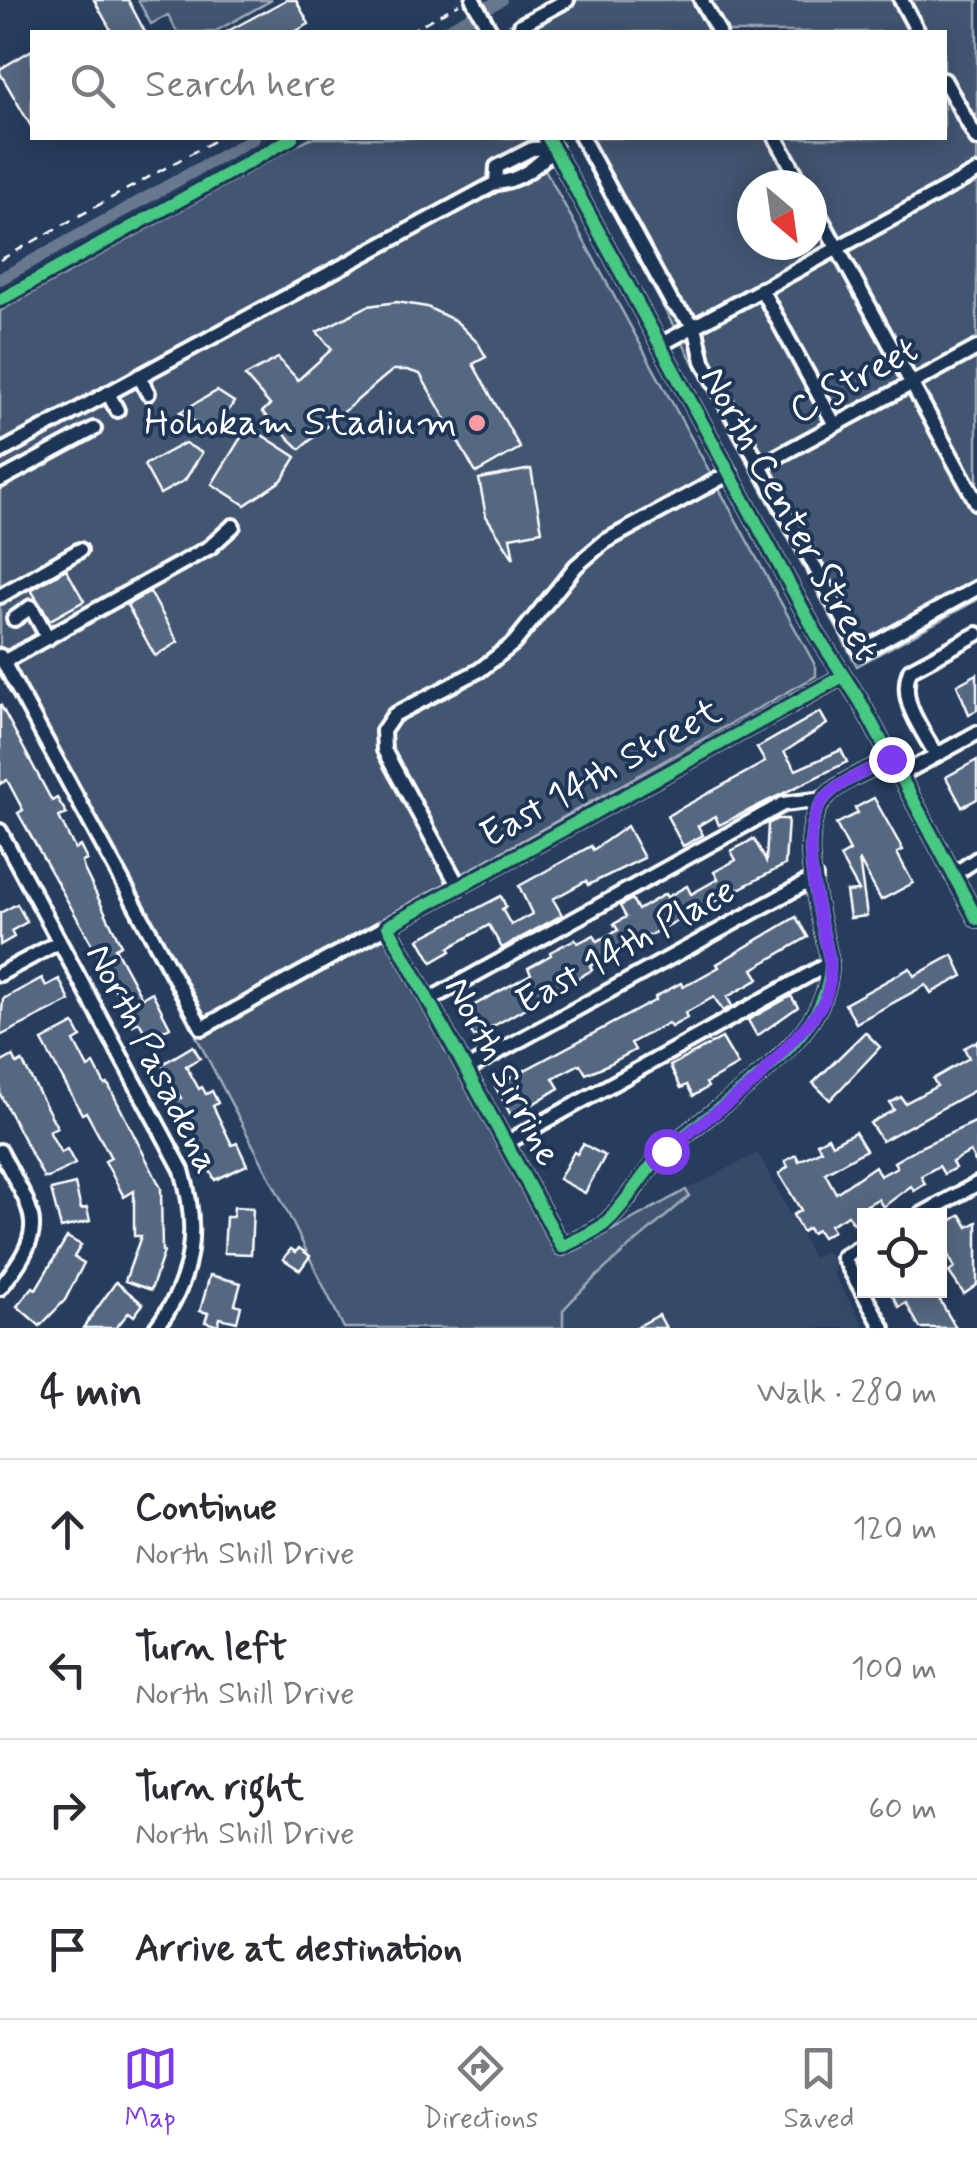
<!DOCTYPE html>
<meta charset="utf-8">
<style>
body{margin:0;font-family:Mynerve,sans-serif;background:#f2f2f3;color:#2b2b33}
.controls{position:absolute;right:30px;bottom:30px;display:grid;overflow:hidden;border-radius:0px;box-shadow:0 5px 25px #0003}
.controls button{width:90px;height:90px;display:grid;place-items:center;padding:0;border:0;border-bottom:2px solid #e1e1e2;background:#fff;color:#2b2b33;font:50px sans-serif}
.compass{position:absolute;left:737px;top:170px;width:90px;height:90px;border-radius:50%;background:#fff;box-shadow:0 5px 25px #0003;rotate:151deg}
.stop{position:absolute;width:30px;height:30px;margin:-22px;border:8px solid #7c3aed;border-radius:50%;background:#fff}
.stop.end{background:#7c3aed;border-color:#fff;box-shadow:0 2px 10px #0008}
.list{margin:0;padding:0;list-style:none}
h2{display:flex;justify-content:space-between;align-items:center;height:130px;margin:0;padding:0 40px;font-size:42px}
h2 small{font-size:32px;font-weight:400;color:#7c7c81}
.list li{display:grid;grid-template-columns:65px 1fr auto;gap:30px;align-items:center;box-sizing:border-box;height:140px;padding:0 40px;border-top:2px solid #e1e1e2}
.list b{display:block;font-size:38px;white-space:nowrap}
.list p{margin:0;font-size:32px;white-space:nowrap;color:#7c7c81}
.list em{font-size:32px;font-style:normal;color:#7c7c81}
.icon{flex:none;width:55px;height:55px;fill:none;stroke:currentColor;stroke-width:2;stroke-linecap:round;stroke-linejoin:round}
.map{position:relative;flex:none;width:977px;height:1328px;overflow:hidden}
.search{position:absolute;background:#fff;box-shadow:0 5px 25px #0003;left:30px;right:30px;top:30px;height:110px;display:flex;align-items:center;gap:25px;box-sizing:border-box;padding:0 35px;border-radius:0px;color:#7c7c81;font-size:38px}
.sheet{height:690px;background:#fff}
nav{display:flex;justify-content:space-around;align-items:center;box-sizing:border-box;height:140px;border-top:2px solid #e1e1e2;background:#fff;font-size:28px;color:#7c7c81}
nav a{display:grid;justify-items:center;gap:5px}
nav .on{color:#7c3aed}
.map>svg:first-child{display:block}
</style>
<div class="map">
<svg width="977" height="1328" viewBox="0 0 977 1328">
<rect width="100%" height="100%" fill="#263d5e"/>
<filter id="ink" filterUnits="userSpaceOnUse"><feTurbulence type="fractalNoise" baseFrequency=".01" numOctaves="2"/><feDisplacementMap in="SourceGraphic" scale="20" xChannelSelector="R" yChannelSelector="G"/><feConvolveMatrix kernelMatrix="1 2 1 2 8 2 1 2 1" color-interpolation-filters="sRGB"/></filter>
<g filter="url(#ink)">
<polygon fill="#344a68" points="758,1153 813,1258 825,1252 833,1256 835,1276 866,1328 563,1328 563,1310 595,1274 626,1253 688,1196 686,1190"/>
<g fill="#425672" stroke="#a0aab8" stroke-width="2.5" fill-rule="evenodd">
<polygon points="138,0 272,0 214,32 177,32 168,15 151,24"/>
<path d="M 553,0 L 977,0 L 977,600 L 857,666 L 572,138 L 944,138 L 944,32 L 515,32 L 510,24 ZM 752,185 L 812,185 L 812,245 L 752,245 Z"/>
<polygon points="310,138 528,138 816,667 816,676 190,1026 0,669 0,311"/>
<path d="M 381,937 L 390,943 L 554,1246 L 572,1252 L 686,1190 L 689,1196 C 647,1234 601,1268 563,1310 L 563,1328 L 344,1328 L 281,1199 L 196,1036 Z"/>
</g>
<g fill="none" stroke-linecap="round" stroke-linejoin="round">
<g stroke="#67788e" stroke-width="12">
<polyline points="443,32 501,0"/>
<polyline points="0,279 254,138"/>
</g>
</g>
<g fill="#556781" stroke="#fff" stroke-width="2.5">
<polygon points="94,0 128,0 145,32 112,32"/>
<polygon points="286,0 296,0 309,24 294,32 226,32"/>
<polygon points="32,50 32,128 0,73 0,69"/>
<polygon points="397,302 427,307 456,321 478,343 486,357 473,364 520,448 476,473 420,374 407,370 393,370 382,379 300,449 262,412 270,405 245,376 278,358 298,380 332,349 317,332 368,306"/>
<polygon points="217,391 234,402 214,434 180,412"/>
<polygon points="248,426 296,457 282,480 245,505 212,484"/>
<polygon points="185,443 202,453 185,480 160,494 144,465"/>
<polygon points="531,469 542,531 510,537 514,559 486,516 479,479"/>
<polygon points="66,569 84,601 50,620 31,590"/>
<polygon points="150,592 178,642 155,656 127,605"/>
<polygon points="977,674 977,710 969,714 957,685"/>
<polygon points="0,704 52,801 57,798 67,814 59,817 75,849 80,846 87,860 82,862 84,869 121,945 115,948 142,998 152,992 170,1027 148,1038 139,1022 133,1025 99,957 18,813 23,810 7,780 0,784"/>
<polygon points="820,712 827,724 784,752 796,770 841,750 847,762 719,825 715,816 698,826 703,835 683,846 667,816 765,762 757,748"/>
<polygon points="977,760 977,799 962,807 946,777"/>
<polygon points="874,798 903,850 897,853 913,883 881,900 859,859 867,916 850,918 846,892 859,891 840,857 850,851 836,824 858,813 855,808"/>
<polygon points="777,819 788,819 785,865 590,966 592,970 474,1037 460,1013 531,974 528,968 551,955 550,952 575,939 578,943 594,935 597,941 618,930 614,924 626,917 620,906 632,899 638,910 665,894 667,897 687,886 691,894 718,879 714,872 736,860 731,851 754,839 766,861 768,824"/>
<polygon points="627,826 644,858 588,885 586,881 553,899 562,915 502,948 489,925 449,948 451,951 432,962 419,939 501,896 506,907 502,909 511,925 532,914 519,886 591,846 593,850"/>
<polygon points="17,904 27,922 11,931 14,937 0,945 0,913"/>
<polygon points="796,917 808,937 753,969 759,979 727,997 732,1006 723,1011 714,997 685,1013 687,1018 671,1027 668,1023 631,1043 635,1050 609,1064 586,1074 580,1064 553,1078 559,1088 512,1117 495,1086 656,1000 655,997 681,983 683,987 719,967 717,964"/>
<polygon points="953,955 963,976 931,993 926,985 856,1023 845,1004 910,968 914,976"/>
<polygon points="42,978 46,986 59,979 70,1001 0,1036 3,999"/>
<polygon points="791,996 798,1007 757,1036 748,1020"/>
<polygon points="74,1024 81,1037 74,1041 88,1068 94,1064 105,1085 108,1084 161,1188 162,1251 164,1252 151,1290 125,1281 141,1236 134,1236 134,1191 124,1197 105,1161 111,1158 86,1112 82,1114 42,1041"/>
<polygon points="865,1032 880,1047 830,1100 813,1083"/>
<polygon points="722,1038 738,1065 706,1083 708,1087 693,1096 687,1085 681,1088 670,1066"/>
<polygon points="977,1041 977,1089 882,1141 870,1123 894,1110 890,1103 901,1097 905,1103 937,1086 933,1079 969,1058 964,1048"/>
<polygon points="193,1046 200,1058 186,1066 199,1089 202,1087 206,1094 212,1091 218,1103 213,1106 232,1145 237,1143 247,1165 215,1180 174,1102 181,1098 161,1065"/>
<polygon points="13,1056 17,1064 22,1061 57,1127 49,1131 61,1153 67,1149 75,1164 48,1178 44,1178 0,1094 0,1063"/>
<polygon points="977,1121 977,1165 970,1152 952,1162 955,1168 944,1174 939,1166 921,1176 925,1184 914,1191 911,1186 883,1207 878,1199 860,1209 864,1217 853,1223 848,1215 830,1225 833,1231 822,1237 817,1230 811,1233 808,1228 802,1232 793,1215 801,1210 779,1174 788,1167 785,1161 796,1155 799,1161 821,1150 817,1143 828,1137 832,1144 855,1132 866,1150 825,1173 836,1193 875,1166 880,1176 897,1167 894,1162 918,1148"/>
<polygon points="583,1144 605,1156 585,1193 559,1179 574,1152 577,1154"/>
<polygon points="75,1184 81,1209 87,1208 90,1221 61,1228 51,1190"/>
<polygon points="234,1207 253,1208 251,1254 224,1253 226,1217 233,1217"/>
<polygon points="961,1215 968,1227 977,1222 977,1285 964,1294 949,1272 955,1268 940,1240 940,1227"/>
<polygon points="67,1237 81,1245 74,1257 84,1263 65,1300 40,1326 17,1306 33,1287 36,1289"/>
<polygon points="299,1248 310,1256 300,1270 283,1259 291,1249 296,1252"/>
<polygon points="210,1275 241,1283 235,1304 241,1306 237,1322 220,1318 218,1326 205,1322 208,1313 200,1311"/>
<polygon points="116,1282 143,1304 134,1316 129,1312 116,1328 83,1328"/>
<polygon points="901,1290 934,1290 956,1328 920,1328 906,1303 899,1307 892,1295"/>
<polygon points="659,1315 666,1328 635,1328"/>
</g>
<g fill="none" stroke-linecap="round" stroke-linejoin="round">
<g stroke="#fff" stroke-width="20">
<g id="minor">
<polyline points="473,0 491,32"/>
<polyline points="701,0 719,32"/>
<polyline points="901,0 918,32"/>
<polyline points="525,32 521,25 567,0"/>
<polyline points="944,80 977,139"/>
<polyline points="548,138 817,635 860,701 977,919"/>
<polyline points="582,138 672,303 695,326 703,361 861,652 977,588"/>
<polyline points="776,138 802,185"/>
<polyline points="496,183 497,167 532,149 554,148"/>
<polyline points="812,202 977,503"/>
<polyline points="761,289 835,425"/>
<polyline points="660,345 977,172"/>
<polyline points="139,376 148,393"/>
<polyline points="108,393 117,410"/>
<path d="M 0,452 L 496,183 C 520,181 539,165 554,148"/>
<polyline points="760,466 977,348"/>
<polyline points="0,480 94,429"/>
<polyline points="0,596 80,550"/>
<polyline points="14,619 31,607 48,638"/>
<polyline points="0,656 202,1028 843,676"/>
<polyline points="3,662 210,547 233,526"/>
<path d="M 936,755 C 921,727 898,701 910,670 L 977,634"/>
<polyline points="900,775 977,733"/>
<path d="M 0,831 L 182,1170 C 199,1228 194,1279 156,1328"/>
<polyline points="953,875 977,859"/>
<polyline points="459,887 384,750 383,731 394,715 480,670 514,643 576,566 604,542 730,473"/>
<path d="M 388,926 L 562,1247 C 575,1240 591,1234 603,1225 C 625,1207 640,1176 662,1154 C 714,1105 831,1043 830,963 C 822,919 793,834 825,798 C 841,780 870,770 891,759"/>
<polyline points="0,974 59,942"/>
<polyline points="429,1000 783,804 824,799"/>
<polyline points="467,1069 815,878"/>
<polyline points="506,1143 830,963"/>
<path d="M 0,1151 C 35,1217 50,1225 0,1288"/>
<polyline points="919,1216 977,1184"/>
<polyline points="864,1245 843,1257 883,1328"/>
</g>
</g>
<g stroke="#fff" stroke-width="2.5" stroke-dasharray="10 8" stroke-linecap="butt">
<polyline points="408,32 459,4"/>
<polyline points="0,260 219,138"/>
</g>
<use href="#minor" stroke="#1d3557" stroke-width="12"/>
<g stroke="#1d3557" stroke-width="19">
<g id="cycleway">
<polyline points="548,138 817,635 860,701 977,919"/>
<polyline points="0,300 292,138"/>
<path d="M 843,676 L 388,926 L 562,1247 C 575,1240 591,1234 603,1225 C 625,1207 640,1176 662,1154 C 714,1105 831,1043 830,963 C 822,919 793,834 825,798 C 841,780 870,770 891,759"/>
</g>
</g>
<use href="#cycleway" stroke="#46c982" stroke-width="12"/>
</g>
</g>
<g fill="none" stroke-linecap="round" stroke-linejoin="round" filter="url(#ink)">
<path stroke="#7c3aed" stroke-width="12" d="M 666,1151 L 756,1081 L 813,1018 L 825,1000 L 830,981 L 830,963 C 822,919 793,834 825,798 C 841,780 870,770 891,759"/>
</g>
<circle fill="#ff9aa2" stroke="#1d3557" stroke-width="4" cx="477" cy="423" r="10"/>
<g text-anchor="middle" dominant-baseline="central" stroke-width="8" stroke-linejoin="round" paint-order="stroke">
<g font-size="38" fill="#fff" stroke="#1d3557">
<text transform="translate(854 381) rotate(-29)">C Street</text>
<text transform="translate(789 514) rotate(61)">North Center Street</text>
<text transform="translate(601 774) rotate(-29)">East 14th Street</text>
<text transform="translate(626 947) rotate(-29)">East 14th Place</text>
<text transform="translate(152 1059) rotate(63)">North Pasadena</text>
<text transform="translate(502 1072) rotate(62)">North Sirrine</text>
</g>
<g font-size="38" fill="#fff" stroke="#1d3557" text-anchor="end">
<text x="457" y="423">Hohokam Stadium</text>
</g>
</g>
</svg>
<div class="controls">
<button><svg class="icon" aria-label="locate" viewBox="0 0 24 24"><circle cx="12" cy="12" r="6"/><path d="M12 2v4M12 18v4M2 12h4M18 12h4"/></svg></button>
</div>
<svg class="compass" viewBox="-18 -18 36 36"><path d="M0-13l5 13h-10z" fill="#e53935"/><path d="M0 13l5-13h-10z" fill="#7c7c81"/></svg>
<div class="stop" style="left:666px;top:1151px"></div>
<div class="stop end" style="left:891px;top:759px"></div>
<div class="search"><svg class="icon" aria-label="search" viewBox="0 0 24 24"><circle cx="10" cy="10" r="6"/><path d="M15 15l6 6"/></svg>Search here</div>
</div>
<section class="sheet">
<h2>4 min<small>Walk · 280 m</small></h2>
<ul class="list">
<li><svg class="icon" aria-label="ahead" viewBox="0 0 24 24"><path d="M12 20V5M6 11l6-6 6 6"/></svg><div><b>Continue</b><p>North Shill Drive</p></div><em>120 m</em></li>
<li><svg class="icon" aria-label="left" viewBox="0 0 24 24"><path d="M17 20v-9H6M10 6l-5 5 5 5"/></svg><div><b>Turn left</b><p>North Shill Drive</p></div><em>100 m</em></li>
<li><svg class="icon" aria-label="right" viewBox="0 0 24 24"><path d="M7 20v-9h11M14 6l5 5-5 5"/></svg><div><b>Turn right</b><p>North Shill Drive</p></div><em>60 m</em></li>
<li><svg class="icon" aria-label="arrive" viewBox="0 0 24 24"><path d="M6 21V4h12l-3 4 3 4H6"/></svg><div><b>Arrive at destination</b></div></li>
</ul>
</section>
<nav>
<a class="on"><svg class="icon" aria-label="map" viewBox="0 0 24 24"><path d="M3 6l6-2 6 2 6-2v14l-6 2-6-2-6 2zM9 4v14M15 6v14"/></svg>Map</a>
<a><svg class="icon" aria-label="directions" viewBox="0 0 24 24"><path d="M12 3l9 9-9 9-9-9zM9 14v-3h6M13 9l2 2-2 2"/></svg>Directions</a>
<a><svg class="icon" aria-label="saved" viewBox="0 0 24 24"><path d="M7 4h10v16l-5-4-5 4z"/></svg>Saved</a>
</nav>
